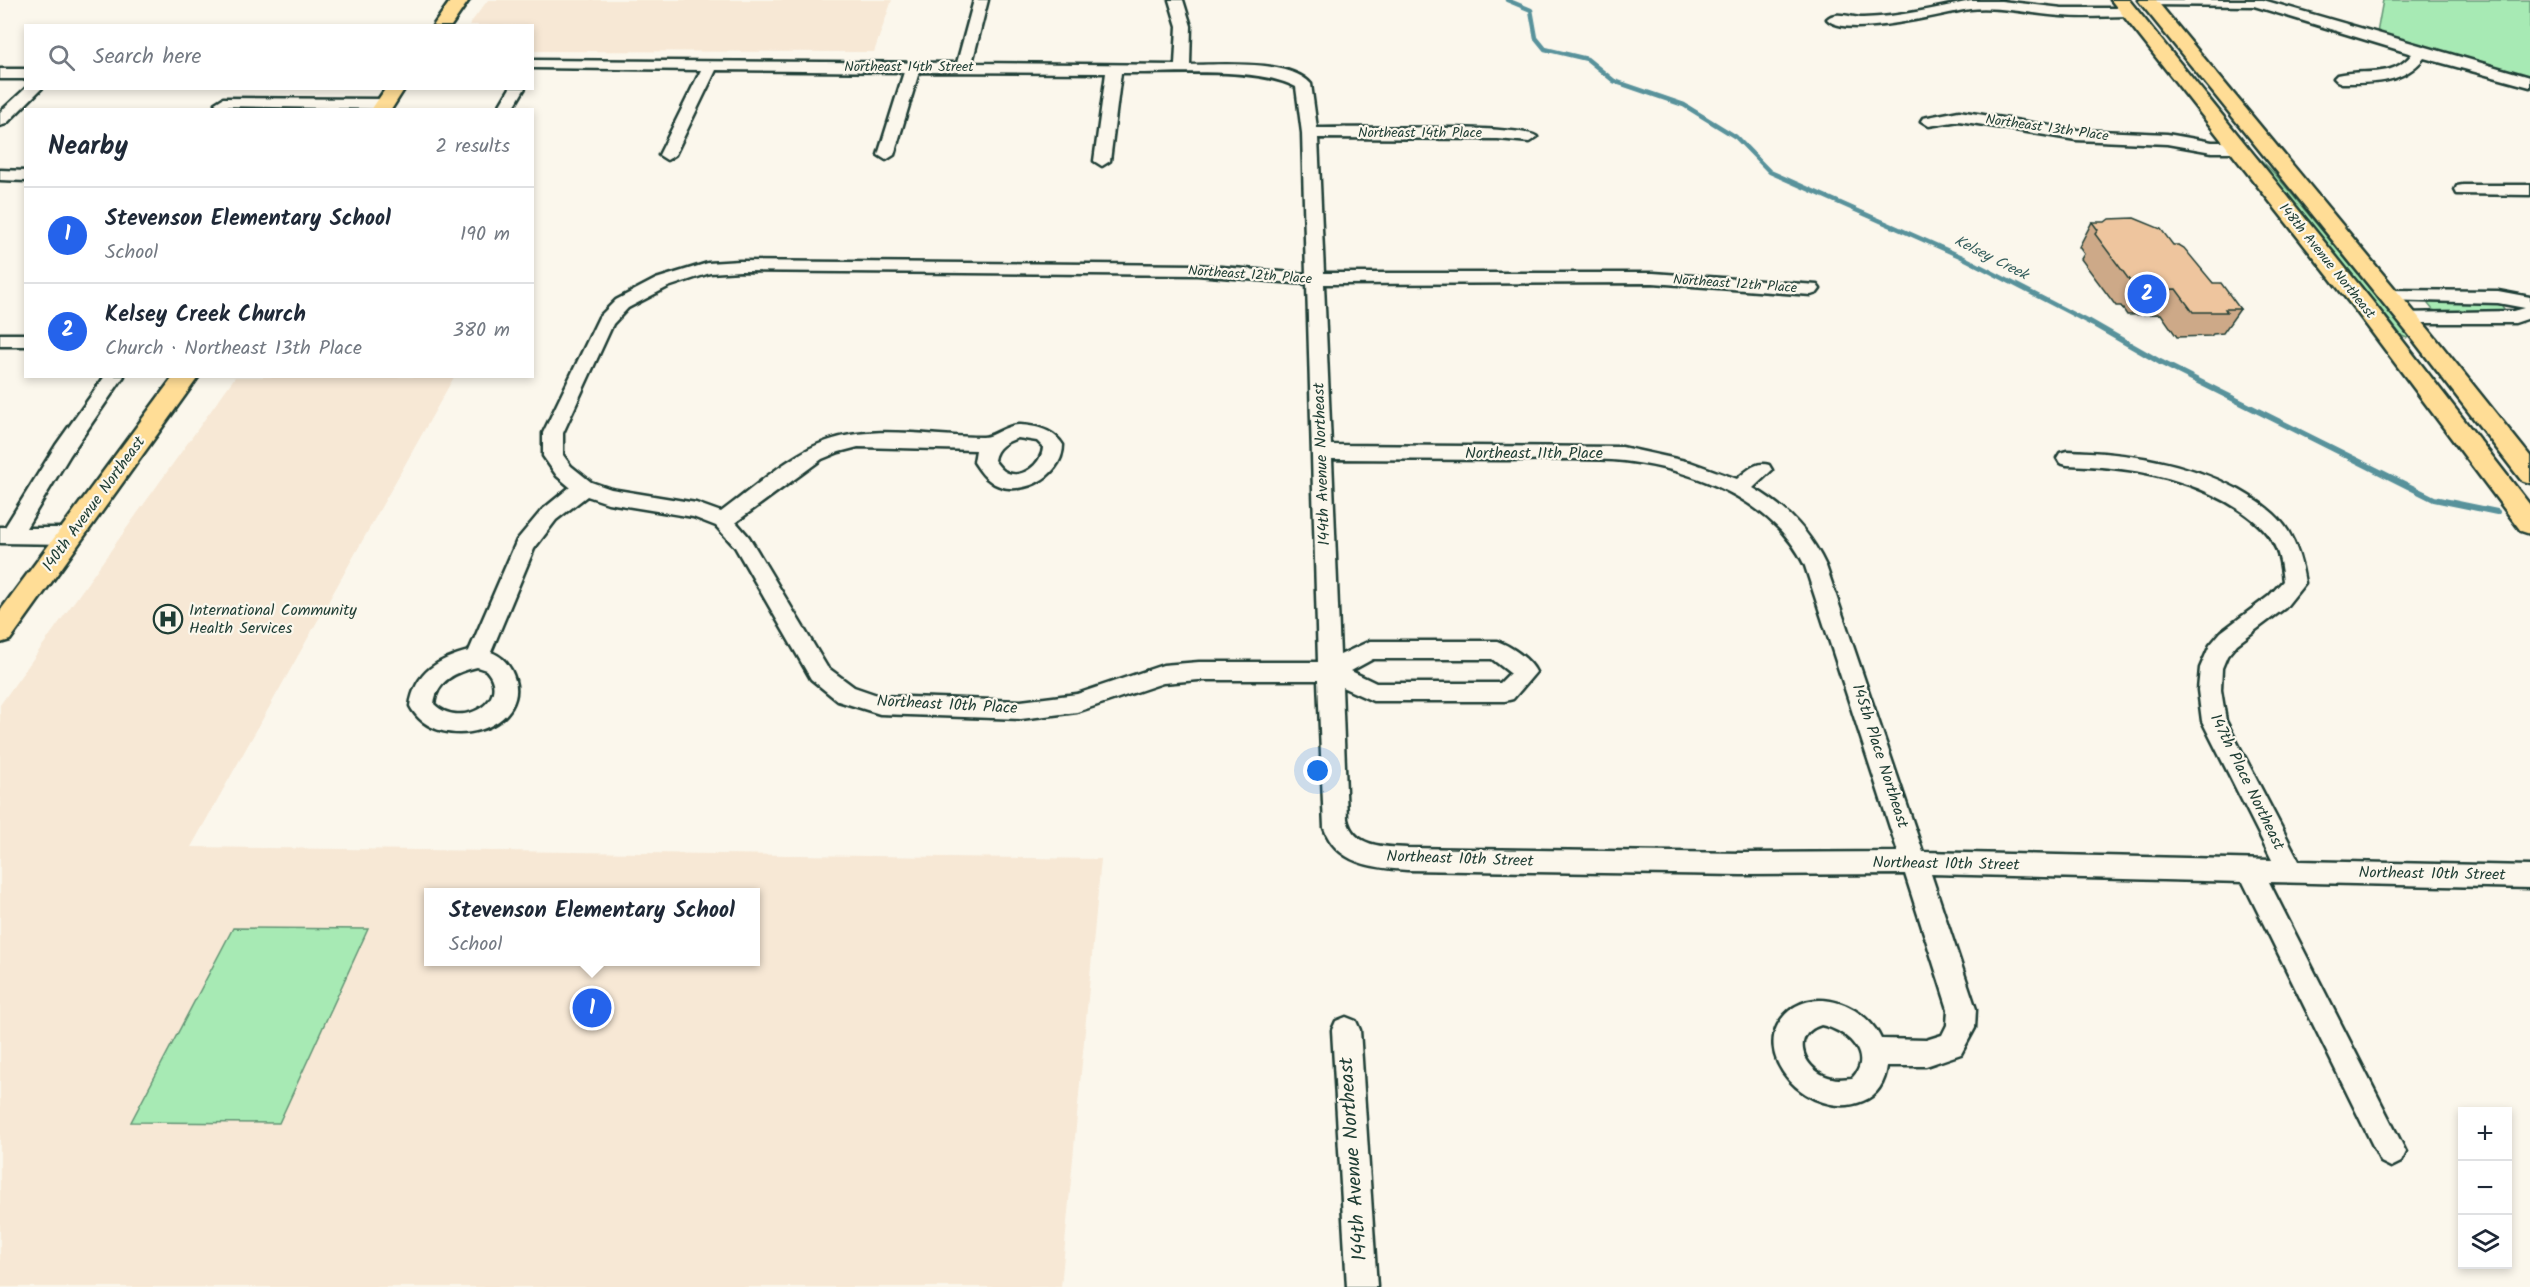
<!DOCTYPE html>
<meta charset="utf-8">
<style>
body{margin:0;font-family:Kalam,sans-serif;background:#f2f2f3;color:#1f2937}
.controls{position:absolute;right:18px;bottom:18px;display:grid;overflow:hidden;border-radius:0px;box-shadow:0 3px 9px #0003}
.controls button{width:54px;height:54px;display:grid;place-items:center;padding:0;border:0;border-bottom:2px solid #e0e1e3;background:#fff;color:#1f2937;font:30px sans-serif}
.you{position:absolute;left:1318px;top:771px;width:21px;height:21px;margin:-15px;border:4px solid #fff;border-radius:50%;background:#1a73e8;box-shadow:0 0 0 9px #1a73e833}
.badge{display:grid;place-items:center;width:39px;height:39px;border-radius:50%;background:#2563eb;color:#fff;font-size:20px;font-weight:700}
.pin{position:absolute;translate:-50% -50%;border:3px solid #fff;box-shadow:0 2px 6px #0006}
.popup{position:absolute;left:424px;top:888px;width:336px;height:78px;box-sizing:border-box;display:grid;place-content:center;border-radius:0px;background:#fff;filter:drop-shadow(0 2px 4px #0005);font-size:20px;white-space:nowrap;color:#747a83}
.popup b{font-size:22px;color:#1f2937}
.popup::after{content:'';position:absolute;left:50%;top:100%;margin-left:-12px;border:12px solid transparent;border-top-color:#fff}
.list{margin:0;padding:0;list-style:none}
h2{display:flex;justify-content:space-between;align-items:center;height:78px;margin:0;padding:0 24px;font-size:26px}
h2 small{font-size:20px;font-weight:400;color:#747a83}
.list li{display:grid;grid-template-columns:39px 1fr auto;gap:18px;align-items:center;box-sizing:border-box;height:96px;padding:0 24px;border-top:2px solid #e0e1e3}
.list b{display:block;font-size:22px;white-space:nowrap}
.list p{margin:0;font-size:20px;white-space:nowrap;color:#747a83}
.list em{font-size:20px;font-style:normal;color:#747a83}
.icon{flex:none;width:33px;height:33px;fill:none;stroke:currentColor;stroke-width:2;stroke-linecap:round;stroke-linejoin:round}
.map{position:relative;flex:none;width:2530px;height:1287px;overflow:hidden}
.search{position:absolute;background:#fff;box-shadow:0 3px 9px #0003;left:24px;top:24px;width:510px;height:66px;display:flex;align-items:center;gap:15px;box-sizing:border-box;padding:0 21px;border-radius:0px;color:#747a83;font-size:22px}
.panel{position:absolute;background:#fff;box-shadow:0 3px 9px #0003;left:24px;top:108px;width:510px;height:270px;border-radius:0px}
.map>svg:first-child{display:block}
</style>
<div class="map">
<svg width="2530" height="1287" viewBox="0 0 2530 1287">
<rect width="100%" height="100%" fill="#fbf7ec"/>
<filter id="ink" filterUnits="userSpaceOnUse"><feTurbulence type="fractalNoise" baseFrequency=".0167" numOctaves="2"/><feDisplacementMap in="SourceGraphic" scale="12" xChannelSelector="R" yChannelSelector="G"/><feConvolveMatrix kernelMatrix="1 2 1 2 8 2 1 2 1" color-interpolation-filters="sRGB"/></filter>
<g filter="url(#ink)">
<g fill="#f7e8d5" fill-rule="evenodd">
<polygon points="488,0 892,0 874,52 533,51 532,26 469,25"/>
<path d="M 235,377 L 454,377 L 191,847 L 1101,859 L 1061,1287 L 0,1287 L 0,705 ZM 428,892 L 756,892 L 756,962 L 428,962 Z"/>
</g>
<g fill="#a7eab4" stroke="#639474" stroke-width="1.5">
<polygon points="2383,0 2530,0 2530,78 2377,33"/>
<polygon points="2204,96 2209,96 2255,154 2275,174 2409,336 2407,338 2402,336 2356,279 2324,248"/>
<polygon points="2432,301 2493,302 2501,304 2504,309 2503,311 2439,312 2433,310 2428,304"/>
<polygon points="233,928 368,929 279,1123 131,1122"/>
</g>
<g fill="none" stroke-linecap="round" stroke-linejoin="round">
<polyline stroke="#59929b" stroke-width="4.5" points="1507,0 1531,10 1536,38 1545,49 1587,59 1614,81 1684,105 1736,137 1770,172 1960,256 2092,324"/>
<polyline stroke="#59929b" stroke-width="6" points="2090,322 2160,362 2434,499 2497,512"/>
<g stroke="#1f3d34" stroke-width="5">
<g id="minor">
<path d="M 974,0 L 988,0 L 972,63 L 1175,65 L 1177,26 L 1169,0 L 1183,0 L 1191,26 L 1190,65 C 1220,65 1290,59 1311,84 L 1317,128 C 1346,128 1527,124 1537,137 L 1529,142 L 1498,139 L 1318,138 L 1324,273 L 1653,273 L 1817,285 L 1820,289 L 1817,293 L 1811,295 L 1653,283 L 1324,284 L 1331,445 L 1622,447 L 1690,462 L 1737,479 C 1747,471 1755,461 1769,465 L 1772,470 L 1753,488 C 1787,507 1810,532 1826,566 L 1923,852 L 2272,860 L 2202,721 L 2198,690 L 2200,668 L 2210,645 L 2221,632 L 2269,596 L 2283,581 C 2281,567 2280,553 2272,541 C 2262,524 2244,512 2227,502 C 2176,474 2125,467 2067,465 L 2060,463 L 2057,458 L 2060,453 L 2067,451 C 2128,453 2185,461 2239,490 C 2258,501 2277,513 2288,531 C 2298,548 2302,564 2305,583 L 2285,608 L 2237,644 L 2227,656 L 2222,668 L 2221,690 L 2226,721 L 2299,861 L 2530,866 L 2530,888 L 2269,882 L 2401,1142 L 2406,1152 L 2401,1162 L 2391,1167 L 2381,1162 L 2243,882 L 1931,874 L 1976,1009 L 1975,1028 L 1961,1054 L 1926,1066 L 1887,1066 C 1885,1082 1878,1095 1863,1101 C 1812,1123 1742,1053 1789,1011 C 1818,986 1867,1007 1881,1039 L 1926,1040 L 1942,1035 L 1947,1025 L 1948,1009 L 1905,874 L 1742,875 L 1407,870 C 1374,868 1336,864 1324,828 L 1318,680 L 1199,680 L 1163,683 L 1077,712 L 1021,719 L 880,714 L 838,701 L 811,679 L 735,547 L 716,526 L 693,517 L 608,503 L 587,496 L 556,520 L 534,549 L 491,652 C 501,656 506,661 511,670 C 540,727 438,759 410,706 C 415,672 438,659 469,651 L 517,540 L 542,510 L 570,487 L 557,476 L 543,456 L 543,433 L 599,317 L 616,300 L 656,279 L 708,263 L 740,261 L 1197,265 L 1306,274 L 1302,133 L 1296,87 C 1256,66 1169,74 1121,73 L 1110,161 L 1102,166 L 1094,161 L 1106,73 L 919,72 L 894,155 L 886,160 L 878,155 L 904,72 L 716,70 L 675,155 L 667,160 L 659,155 L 701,70 L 532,68 L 532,60 L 957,63 ZM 740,271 L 1197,275 L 1307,284 L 1318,662 L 1199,662 L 1163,665 L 1077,694 L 1021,701 L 880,696 L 854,687 L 827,667 L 749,537 L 736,522 L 822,459 L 839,452 L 858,447 L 976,450 L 974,462 C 978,468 983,476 989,480 C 1014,501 1063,479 1063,445 C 1054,430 1037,426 1020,425 C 1006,424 992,438 982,437 C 932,437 876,424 827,441 C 793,452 751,490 721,512 L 696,503 L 611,489 L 591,482 L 571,466 L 563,455 L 563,433 L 613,324 L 628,308 L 668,287 L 710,273 ZM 1018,438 L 1037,441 L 1043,447 C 1043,463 1021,482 1004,471 C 1001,469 997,464 994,460 C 996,447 1006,442 1018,438 ZM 1332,459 C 1388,459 1444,460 1501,460 C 1541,460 1584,457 1624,461 C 1692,469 1774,500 1805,566 L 1898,852 L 1742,853 L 1407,848 C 1384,847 1353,847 1347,819 L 1342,687 L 1373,701 L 1505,701 L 1513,699 L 1536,672 C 1530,659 1511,646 1497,641 L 1370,641 L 1340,655 ZM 1373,659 L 1492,659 L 1510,673 L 1500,683 L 1376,683 L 1351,671 ZM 477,667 L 486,670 C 513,700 461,731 434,704 C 437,680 456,672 477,667 ZM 1821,1025 C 1845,1029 1875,1055 1852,1078 C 1846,1078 1838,1080 1832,1078 C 1806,1073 1787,1036 1821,1025 Z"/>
<path d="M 2142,0 L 2263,0 L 2530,77 L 2530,87 L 2424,58 C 2403,84 2373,83 2342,83 L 2337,81 L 2334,78 L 2337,75 C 2365,68 2391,80 2412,54 L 2254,6 L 2148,5 L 2143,4 Z"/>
<path d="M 1971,1 L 2001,1 L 2062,8 L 2130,8 L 2137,12 L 2130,16 C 2107,16 2084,18 2061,16 C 2031,14 2000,6 1970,9 C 1943,13 1846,40 1827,19 C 1835,10 1852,18 1863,18 C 1900,17 1935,8 1971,1 Z"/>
<rect x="0" y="69" width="26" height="10"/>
<polygon points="26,88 42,88 6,124 0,126 0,112"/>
<polygon points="510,88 525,88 512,110 497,110"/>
<polygon points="223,98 385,99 393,104 385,109 218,106 215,103"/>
<polygon points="1959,111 2076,130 2167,134 2212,142 2236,142 2244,147 2236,152 2212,152 2167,144 2076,140 1959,121 1929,126 1921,121 1923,118"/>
<polygon points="0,170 26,171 26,181 0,180"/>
<polygon points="2463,185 2530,185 2530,195 2457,194 2455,190 2457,186"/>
<polygon points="2388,290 2498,291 2530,297 2530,318 2515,323 2406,323 2400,321 2397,317 2400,313 2514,311 2525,308 2498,303 2382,300 2379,296 2382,292"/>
<rect x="0" y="334" width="26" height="12"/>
<polygon points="105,376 124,376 70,455 26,528 70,528 77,531 81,536 77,541 70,544 0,543 0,527 5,527 56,445"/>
<polygon points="1346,1017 1356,1021 1360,1030 1377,1287 1347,1287 1332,1030 1336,1021"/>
</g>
</g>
<g stroke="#1f3d34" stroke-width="5">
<g id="major">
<polygon points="451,0 469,0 451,26 433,26"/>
<polygon points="2111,0 2129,0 2372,301 2530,505 2530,534 2521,531 2356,311"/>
<polygon points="2138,0 2156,0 2430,331 2530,456 2530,483 2521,480 2414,341"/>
<polygon points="386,88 405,88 391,110 371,110"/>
<polygon points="174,376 199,376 10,640 0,643 0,611"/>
</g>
</g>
<use href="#minor" fill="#fbf7ec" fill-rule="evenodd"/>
<use href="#major" fill="#ffdd96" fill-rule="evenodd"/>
</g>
<polygon fill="#cda988" stroke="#1f3d34" stroke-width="1.5" points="2092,222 2173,245 2240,309 2223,333 2213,334 2211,336 2177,337 2161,314 2127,315 2121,306 2116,306 2081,259 2084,254 2079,247"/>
<polygon fill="#eec59e" stroke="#1f3d34" stroke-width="1.5" points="2134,218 2161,229 2173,245 2179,245 2184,248 2213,283 2221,283 2240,309 2225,309 2227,312 2193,312 2176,289 2142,290 2135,281 2130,281 2095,234 2098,230 2092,222 2105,222 2109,219"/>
</g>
<defs>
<g id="hospital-ring" transform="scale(1.5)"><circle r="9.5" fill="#fbf7ec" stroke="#1f3d34" stroke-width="1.5"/><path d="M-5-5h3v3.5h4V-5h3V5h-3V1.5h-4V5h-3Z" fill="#1f3d34"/></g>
</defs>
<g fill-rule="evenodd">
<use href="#hospital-ring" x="168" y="619"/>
</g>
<g text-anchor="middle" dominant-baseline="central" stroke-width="4.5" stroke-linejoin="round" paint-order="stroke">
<g font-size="14" fill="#1f3d34" stroke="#fbf7ec">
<text x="909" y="67">Northeast 14th Street</text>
<text transform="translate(2047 128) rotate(8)">Northeast 13th Place</text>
<text x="1420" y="133">Northeast 14th Place</text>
<text transform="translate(2327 261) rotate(51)">148th Avenue Northeast</text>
<text transform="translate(1250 275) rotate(4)">Northeast 12th Place</text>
<text transform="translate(1735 284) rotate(4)">Northeast 12th Place</text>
</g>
<g font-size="15" font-style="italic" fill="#37605f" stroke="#fbf7ec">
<text transform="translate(1991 258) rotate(27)">Kelsey Creek</text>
</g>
<g font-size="16" fill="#1f3d34" stroke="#fbf7ec">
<text x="1534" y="453">Northeast 11th Place</text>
<text transform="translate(1322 464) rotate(-92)">144th Avenue Northeast</text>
<text transform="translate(94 504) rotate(-54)">140th Avenue Northeast</text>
<text transform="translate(947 705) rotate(3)">Northeast 10th Place</text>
<text transform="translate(1880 756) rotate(72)">145th Place Northeast</text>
<text transform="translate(2247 782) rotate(64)">147th Place Northeast</text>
<text transform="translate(1460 859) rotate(2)">Northeast 10th Street</text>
<text transform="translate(1946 864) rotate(1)">Northeast 10th Street</text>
<text transform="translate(2432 874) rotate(1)">Northeast 10th Street</text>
</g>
<g font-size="16" fill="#1f3d34" stroke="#fbf7ec" text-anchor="start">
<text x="189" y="610">International Community<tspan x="189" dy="18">Health Services</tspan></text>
</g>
<g font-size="20" fill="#1f3d34" stroke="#fbf7ec">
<text transform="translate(1354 1159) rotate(-94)">144th Avenue Northeast</text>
</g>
</g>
</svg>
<div class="controls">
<button>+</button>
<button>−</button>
<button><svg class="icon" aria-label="layers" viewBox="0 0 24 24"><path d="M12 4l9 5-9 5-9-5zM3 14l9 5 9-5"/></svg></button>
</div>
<div class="you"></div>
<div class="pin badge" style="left:592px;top:1008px">1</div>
<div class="popup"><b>Stevenson Elementary School</b>School</div>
<div class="pin badge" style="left:2147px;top:294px">2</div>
<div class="search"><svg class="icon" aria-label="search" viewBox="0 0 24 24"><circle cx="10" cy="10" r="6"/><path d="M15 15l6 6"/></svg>Search here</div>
<section class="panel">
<h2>Nearby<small>2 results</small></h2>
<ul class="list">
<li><span class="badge">1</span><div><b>Stevenson Elementary School</b><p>School</p></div><em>190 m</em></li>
<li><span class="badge">2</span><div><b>Kelsey Creek Church</b><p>Church · Northeast 13th Place</p></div><em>380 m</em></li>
</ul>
</section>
</div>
